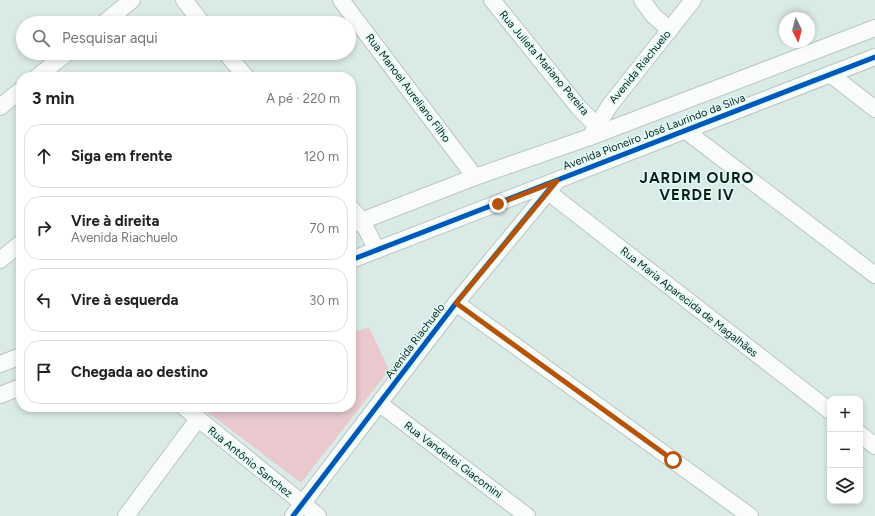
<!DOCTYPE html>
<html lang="pt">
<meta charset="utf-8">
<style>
body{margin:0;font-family:Figtree,sans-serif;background:#f2f2f2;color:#222}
.controls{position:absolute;right:12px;bottom:12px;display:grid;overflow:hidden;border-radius:8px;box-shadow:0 2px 6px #0003}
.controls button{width:36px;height:36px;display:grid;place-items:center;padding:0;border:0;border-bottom:1px solid #e0e0e0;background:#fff;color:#222;font:20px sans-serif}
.compass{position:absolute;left:779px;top:12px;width:36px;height:36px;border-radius:50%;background:#fff;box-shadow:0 2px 6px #0003;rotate:174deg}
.stop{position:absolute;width:12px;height:12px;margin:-9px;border:3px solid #b45309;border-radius:50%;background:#fff}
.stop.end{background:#b45309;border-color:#fff;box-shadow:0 1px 4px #0008}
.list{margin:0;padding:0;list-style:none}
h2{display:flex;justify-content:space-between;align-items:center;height:52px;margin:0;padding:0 16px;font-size:17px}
h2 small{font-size:13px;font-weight:400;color:#767676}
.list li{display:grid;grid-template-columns:26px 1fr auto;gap:12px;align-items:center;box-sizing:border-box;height:64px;margin:0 8px 8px;padding:0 8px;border:1px solid #e0e0e0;border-radius:16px}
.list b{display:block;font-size:15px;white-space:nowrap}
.list p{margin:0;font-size:13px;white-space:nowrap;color:#767676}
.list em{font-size:13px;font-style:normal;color:#767676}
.icon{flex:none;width:22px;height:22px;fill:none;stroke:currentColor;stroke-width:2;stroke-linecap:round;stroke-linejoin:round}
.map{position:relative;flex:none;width:875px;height:516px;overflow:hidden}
.search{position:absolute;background:#fff;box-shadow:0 2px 6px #0003;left:16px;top:16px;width:340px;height:44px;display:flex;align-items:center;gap:10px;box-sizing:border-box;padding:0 14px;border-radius:22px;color:#767676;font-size:15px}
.panel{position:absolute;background:#fff;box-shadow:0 2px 6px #0003;left:16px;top:72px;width:340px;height:340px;border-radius:16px}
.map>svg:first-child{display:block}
</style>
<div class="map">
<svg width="875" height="516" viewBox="0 0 875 516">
<rect width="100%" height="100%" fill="#daeae6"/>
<polygon fill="#e9c8ce" points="369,327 389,370 301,483 201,407 351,407 351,333"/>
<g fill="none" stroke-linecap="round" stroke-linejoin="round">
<g stroke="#bac6c3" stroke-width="18">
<g id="minor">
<polyline points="184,0 202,23"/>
<polyline points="341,0 475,177"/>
<polyline points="492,0 579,108 596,125"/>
<polyline points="642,0 653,15 670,30"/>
<polyline points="104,23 132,0"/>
<polyline points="226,53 246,77"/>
<polyline points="830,74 875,109"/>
<polyline points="37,77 67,53"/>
<polyline points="0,107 21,90"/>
<polyline points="686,131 875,275"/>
<polyline points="590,137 610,105 693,0"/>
<polyline points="548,192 830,411"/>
<polyline points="351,208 362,221 377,250"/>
<polyline points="351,225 475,177 590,137 875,28"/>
<polyline points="0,260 21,243"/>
<polyline points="351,260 875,57"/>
<polyline points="456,303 750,516"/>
<polyline points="0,364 21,356"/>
<polyline points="0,395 21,387"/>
<polyline points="380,404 527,516"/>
<polyline points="184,407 318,516"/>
<polyline points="860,434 875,446"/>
<polyline points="126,516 198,419"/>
<polyline points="293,516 456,303 557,181"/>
</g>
</g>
<use href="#minor" stroke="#f9fcfb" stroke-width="16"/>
<g stroke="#e0fef8" stroke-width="8">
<g id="cycleway">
<polyline points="351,260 875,57"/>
<polyline points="293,516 456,303 556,181"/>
</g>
</g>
<use href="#cycleway" stroke="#0057b8" stroke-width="5"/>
</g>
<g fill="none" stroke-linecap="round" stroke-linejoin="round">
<polyline stroke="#b45309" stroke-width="5" points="498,204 557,181 456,303 673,460"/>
</g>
<g text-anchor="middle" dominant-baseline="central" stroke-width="3" stroke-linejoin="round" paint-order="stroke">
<g font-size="11" fill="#111c19" stroke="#e0fef8">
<text transform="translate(544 63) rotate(50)">Rua Julieta Mariano Pereira</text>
<text transform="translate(640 67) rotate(-51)">Avenida Riachuelo</text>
<text transform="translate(408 88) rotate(53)">Rua Manoel Aureliano Filho</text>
<text transform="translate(654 132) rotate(-21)">Avenida Pioneiro José Laurindo da Silva</text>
<text transform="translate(689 302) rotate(38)">Rua Maria Aparecida de Magalhães</text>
<text transform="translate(415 341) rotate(-53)">Avenida Riachuelo</text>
<text transform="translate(453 460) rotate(37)">Rua Vanderlei Giacomini</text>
<text transform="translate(250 462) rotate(39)">Rua Antônio Sanchez</text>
</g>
<g font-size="15" font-weight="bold" letter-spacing="1" fill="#111c19" stroke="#e0fef8">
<text x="697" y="178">JARDIM OURO<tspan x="697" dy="17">VERDE IV</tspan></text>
</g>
</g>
</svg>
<div class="controls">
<button>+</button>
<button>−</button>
<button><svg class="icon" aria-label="layers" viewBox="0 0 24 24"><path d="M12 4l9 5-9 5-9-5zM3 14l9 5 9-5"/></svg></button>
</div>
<svg class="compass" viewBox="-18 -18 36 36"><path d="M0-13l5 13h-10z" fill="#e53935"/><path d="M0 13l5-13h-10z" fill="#767676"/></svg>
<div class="stop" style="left:673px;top:460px"></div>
<div class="stop end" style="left:498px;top:204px"></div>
<div class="search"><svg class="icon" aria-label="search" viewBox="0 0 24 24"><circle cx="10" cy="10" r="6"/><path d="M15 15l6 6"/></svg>Pesquisar aqui</div>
<section class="panel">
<h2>3 min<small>A pé · 220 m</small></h2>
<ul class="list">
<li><svg class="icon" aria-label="ahead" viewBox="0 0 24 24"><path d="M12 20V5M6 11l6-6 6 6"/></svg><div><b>Siga em frente</b></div><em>120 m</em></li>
<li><svg class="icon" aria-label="right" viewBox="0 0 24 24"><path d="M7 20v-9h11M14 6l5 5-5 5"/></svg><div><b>Vire à direita</b><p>Avenida Riachuelo</p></div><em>70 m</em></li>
<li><svg class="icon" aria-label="left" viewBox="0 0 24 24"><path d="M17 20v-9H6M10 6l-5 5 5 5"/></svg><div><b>Vire à esquerda</b></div><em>30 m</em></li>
<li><svg class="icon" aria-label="arrive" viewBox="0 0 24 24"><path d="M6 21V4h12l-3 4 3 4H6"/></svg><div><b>Chegada ao destino</b></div></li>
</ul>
</section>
</div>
